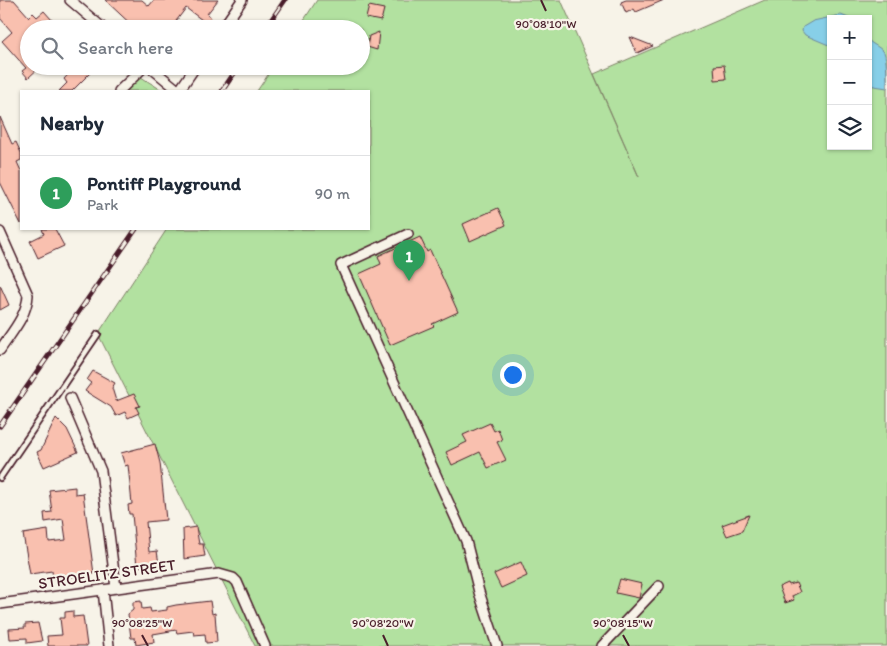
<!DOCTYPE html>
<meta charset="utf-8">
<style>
body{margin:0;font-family:Itim,sans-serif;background:#f6f6f7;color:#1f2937}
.controls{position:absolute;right:15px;top:15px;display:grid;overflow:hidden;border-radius:0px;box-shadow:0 1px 4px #0004}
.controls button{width:45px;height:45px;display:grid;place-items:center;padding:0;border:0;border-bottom:1px solid #e0e1e3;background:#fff;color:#1f2937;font:25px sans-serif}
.you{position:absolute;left:512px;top:374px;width:18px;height:18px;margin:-12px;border:4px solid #fff;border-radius:50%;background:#1a73e8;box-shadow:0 0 0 8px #1a73e833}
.badge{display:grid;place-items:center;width:32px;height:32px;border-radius:50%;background:#7c3aed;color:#fff;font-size:16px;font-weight:700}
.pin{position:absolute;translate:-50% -41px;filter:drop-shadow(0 1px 2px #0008)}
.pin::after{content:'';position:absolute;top:26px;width:18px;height:15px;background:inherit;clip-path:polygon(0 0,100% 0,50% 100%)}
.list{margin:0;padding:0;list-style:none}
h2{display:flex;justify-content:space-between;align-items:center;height:65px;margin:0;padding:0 20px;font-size:21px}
h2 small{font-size:16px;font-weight:400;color:#747a83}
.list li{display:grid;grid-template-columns:32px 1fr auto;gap:15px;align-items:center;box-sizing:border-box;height:75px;padding:0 20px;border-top:1px solid #e0e1e3}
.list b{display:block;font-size:19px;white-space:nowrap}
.list p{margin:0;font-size:16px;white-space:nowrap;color:#747a83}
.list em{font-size:16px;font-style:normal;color:#747a83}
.icon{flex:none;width:28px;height:28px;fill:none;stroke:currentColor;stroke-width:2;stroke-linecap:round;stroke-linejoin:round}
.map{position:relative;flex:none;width:887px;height:646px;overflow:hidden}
.search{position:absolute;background:#fff;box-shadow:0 1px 4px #0004;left:20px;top:20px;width:350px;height:55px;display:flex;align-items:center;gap:12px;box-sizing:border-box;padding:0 18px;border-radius:28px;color:#747a83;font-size:19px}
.panel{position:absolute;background:#fff;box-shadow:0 1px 4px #0004;left:20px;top:90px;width:350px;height:140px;border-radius:0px}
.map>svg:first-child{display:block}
</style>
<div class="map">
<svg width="887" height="646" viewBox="0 0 887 646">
<rect width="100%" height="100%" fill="#f7f3e8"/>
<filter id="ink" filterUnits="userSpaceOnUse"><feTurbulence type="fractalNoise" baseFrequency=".02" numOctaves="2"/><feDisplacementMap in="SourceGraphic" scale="10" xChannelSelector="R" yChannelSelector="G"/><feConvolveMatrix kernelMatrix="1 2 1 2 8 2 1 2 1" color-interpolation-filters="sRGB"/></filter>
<g filter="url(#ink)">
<g fill="#b2e1a0" stroke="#7e8066" fill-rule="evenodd">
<path d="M 317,0 L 561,0 L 639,177 L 594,74 L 765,0 L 887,0 L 887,646 L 255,646 L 98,334 L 167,229 L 369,229 L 369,91 L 257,91 L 274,66 L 361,66 L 361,29 L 298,29 ZM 831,19 L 868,19 L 868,146 L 831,146 Z"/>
<polygon points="141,77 163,91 127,91"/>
</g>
<g fill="#87cfe8" stroke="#6f899c">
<polygon points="841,15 851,19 831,19 831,46 805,35 802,31 803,27 813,21"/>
<path d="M 868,40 C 873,45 880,47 884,52 C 887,60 887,78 887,88 L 868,85 Z"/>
</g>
<g fill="#f9c0af" stroke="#4a1f2b">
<polygon points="0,0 14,0 29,17 33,13 37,17 44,11 60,29 29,29 29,66 41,66 28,78 22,71 26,68 2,41 12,32 0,18"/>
<polygon points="105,0 142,0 149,6 154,0 218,0 207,14 211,17 206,23 186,8 170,29 136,29"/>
<polygon points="626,0 664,0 636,12 634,9 626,13 621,2"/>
<polygon points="369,6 384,9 381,21 366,18"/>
<polygon points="379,32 377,50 367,47 369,36"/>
<polygon points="630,37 653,46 637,53"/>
<polygon points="724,65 726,79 715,80 714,66"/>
<polygon points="76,66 97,66 72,91 59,91 67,83 64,79"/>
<polygon points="0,117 12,144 16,142 21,153 21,160 17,162 21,171 21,224 0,182"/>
<polygon points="498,208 506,225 470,241 463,224"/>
<polygon points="42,229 55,229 64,246 38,258 30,241 44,234"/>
<polygon points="420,237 427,252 430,250 458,312 432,324 434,326 390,345 359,274 381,264 378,256"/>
<polygon points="0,285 9,305 0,310"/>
<polygon points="93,371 115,383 112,388 116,401 134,394 140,406 136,407 139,413 128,418 125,412 116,416 111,407 85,391 91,383 87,380"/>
<polygon points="56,418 67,429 78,452 44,467 37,452 41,450"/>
<polygon points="490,423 494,431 498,429 502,440 497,442 506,460 488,468 480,452 452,465 446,452 467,442 463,435"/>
<polygon points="155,444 160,463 166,520 146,522 149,552 157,551 159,564 137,567 132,514 129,514 128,505 132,504 128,465 125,466 121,453"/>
<polygon points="75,487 75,494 83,493 94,574 53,579 52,571 30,574 23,534 48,530 49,542 66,540 63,519 45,522 44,513 52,512 49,490"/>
<polygon points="749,515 742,531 727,536 722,525"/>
<polygon points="196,527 199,544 203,544 205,556 184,559 183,529"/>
<polygon points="521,562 527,576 501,588 494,574"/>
<polygon points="620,579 642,584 639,598 616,593"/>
<polygon points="788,583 789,585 796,583 800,592 792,596 794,600 785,603 779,587"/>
<polygon points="141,601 142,609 150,608 151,612 167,610 167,607 176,605 210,601 212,614 215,613 217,642 206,643 205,634 194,635 193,631 177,633 176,630 153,634 154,642 136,645 135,638 131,638 128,614 133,610 133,602"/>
<polygon points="73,611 73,617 83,616 87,646 48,646 47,636 62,635 60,618 65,618 65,612"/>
<polygon points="38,623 42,641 27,643 27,638 10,639 9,629 25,628 25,624"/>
</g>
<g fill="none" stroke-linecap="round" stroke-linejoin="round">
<g stroke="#4a1f2b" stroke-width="8">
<polyline id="service" points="0,478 98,334"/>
</g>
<g stroke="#4a1f2b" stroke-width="12">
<g id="minor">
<polyline points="70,0 104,29"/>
<polyline points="222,29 242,0"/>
<polyline points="149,66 179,91"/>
<polyline points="119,91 145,66"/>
<polyline points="179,91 196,66"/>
<path d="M 0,232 L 28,295 C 27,316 11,333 0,350"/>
<polyline points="408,234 341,265 466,541 479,592 497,646"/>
<polyline points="70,398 101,471 116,588"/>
<polyline points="103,590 109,646"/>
<polyline points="0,604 219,574 233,578 237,582 265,646"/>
<polyline points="602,646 659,586"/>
</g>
</g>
<use href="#service" stroke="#f7f3e8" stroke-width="4.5"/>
<use href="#minor" stroke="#f7f3e8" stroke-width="9"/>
<g stroke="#4a1f2b" stroke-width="5">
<g id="rail">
<polyline points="265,29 285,0"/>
<polyline points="222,91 239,66"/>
<polyline points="0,426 136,229"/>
</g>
</g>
<use href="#rail" stroke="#f7f3e8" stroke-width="3" stroke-dasharray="9" stroke-linecap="butt"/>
</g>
</g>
<path fill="none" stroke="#4a1f2b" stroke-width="2" d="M 541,0 L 546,11M 142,635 L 148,646M 383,635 L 388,646M 623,635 L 629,646"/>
<g text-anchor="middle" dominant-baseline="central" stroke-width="4.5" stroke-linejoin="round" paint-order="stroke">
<g font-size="16" fill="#4a1f2b" stroke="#f7f3e8">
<text transform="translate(107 574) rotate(-8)">STROELITZ STREET</text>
</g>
</g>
<g font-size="12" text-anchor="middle" fill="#4a1f2b" stroke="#f7f3e8" stroke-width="4.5" stroke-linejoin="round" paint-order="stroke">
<text x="546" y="28">90°08'10"W</text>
<text x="142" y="627">90°08'25"W</text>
<text x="383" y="627">90°08'20"W</text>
<text x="623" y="627">90°08'15"W</text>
</g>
</svg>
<div class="controls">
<button>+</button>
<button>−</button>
<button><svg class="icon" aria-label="layers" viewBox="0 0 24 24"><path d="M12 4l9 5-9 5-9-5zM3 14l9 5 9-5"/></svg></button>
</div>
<div class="you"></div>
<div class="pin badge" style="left:409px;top:281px;background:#2e9e5b">1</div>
<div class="search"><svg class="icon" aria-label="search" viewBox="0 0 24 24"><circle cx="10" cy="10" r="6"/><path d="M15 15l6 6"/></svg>Search here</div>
<section class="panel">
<h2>Nearby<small></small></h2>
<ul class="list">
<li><span class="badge" style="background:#2e9e5b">1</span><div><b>Pontiff Playground</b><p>Park</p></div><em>90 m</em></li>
</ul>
</section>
</div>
